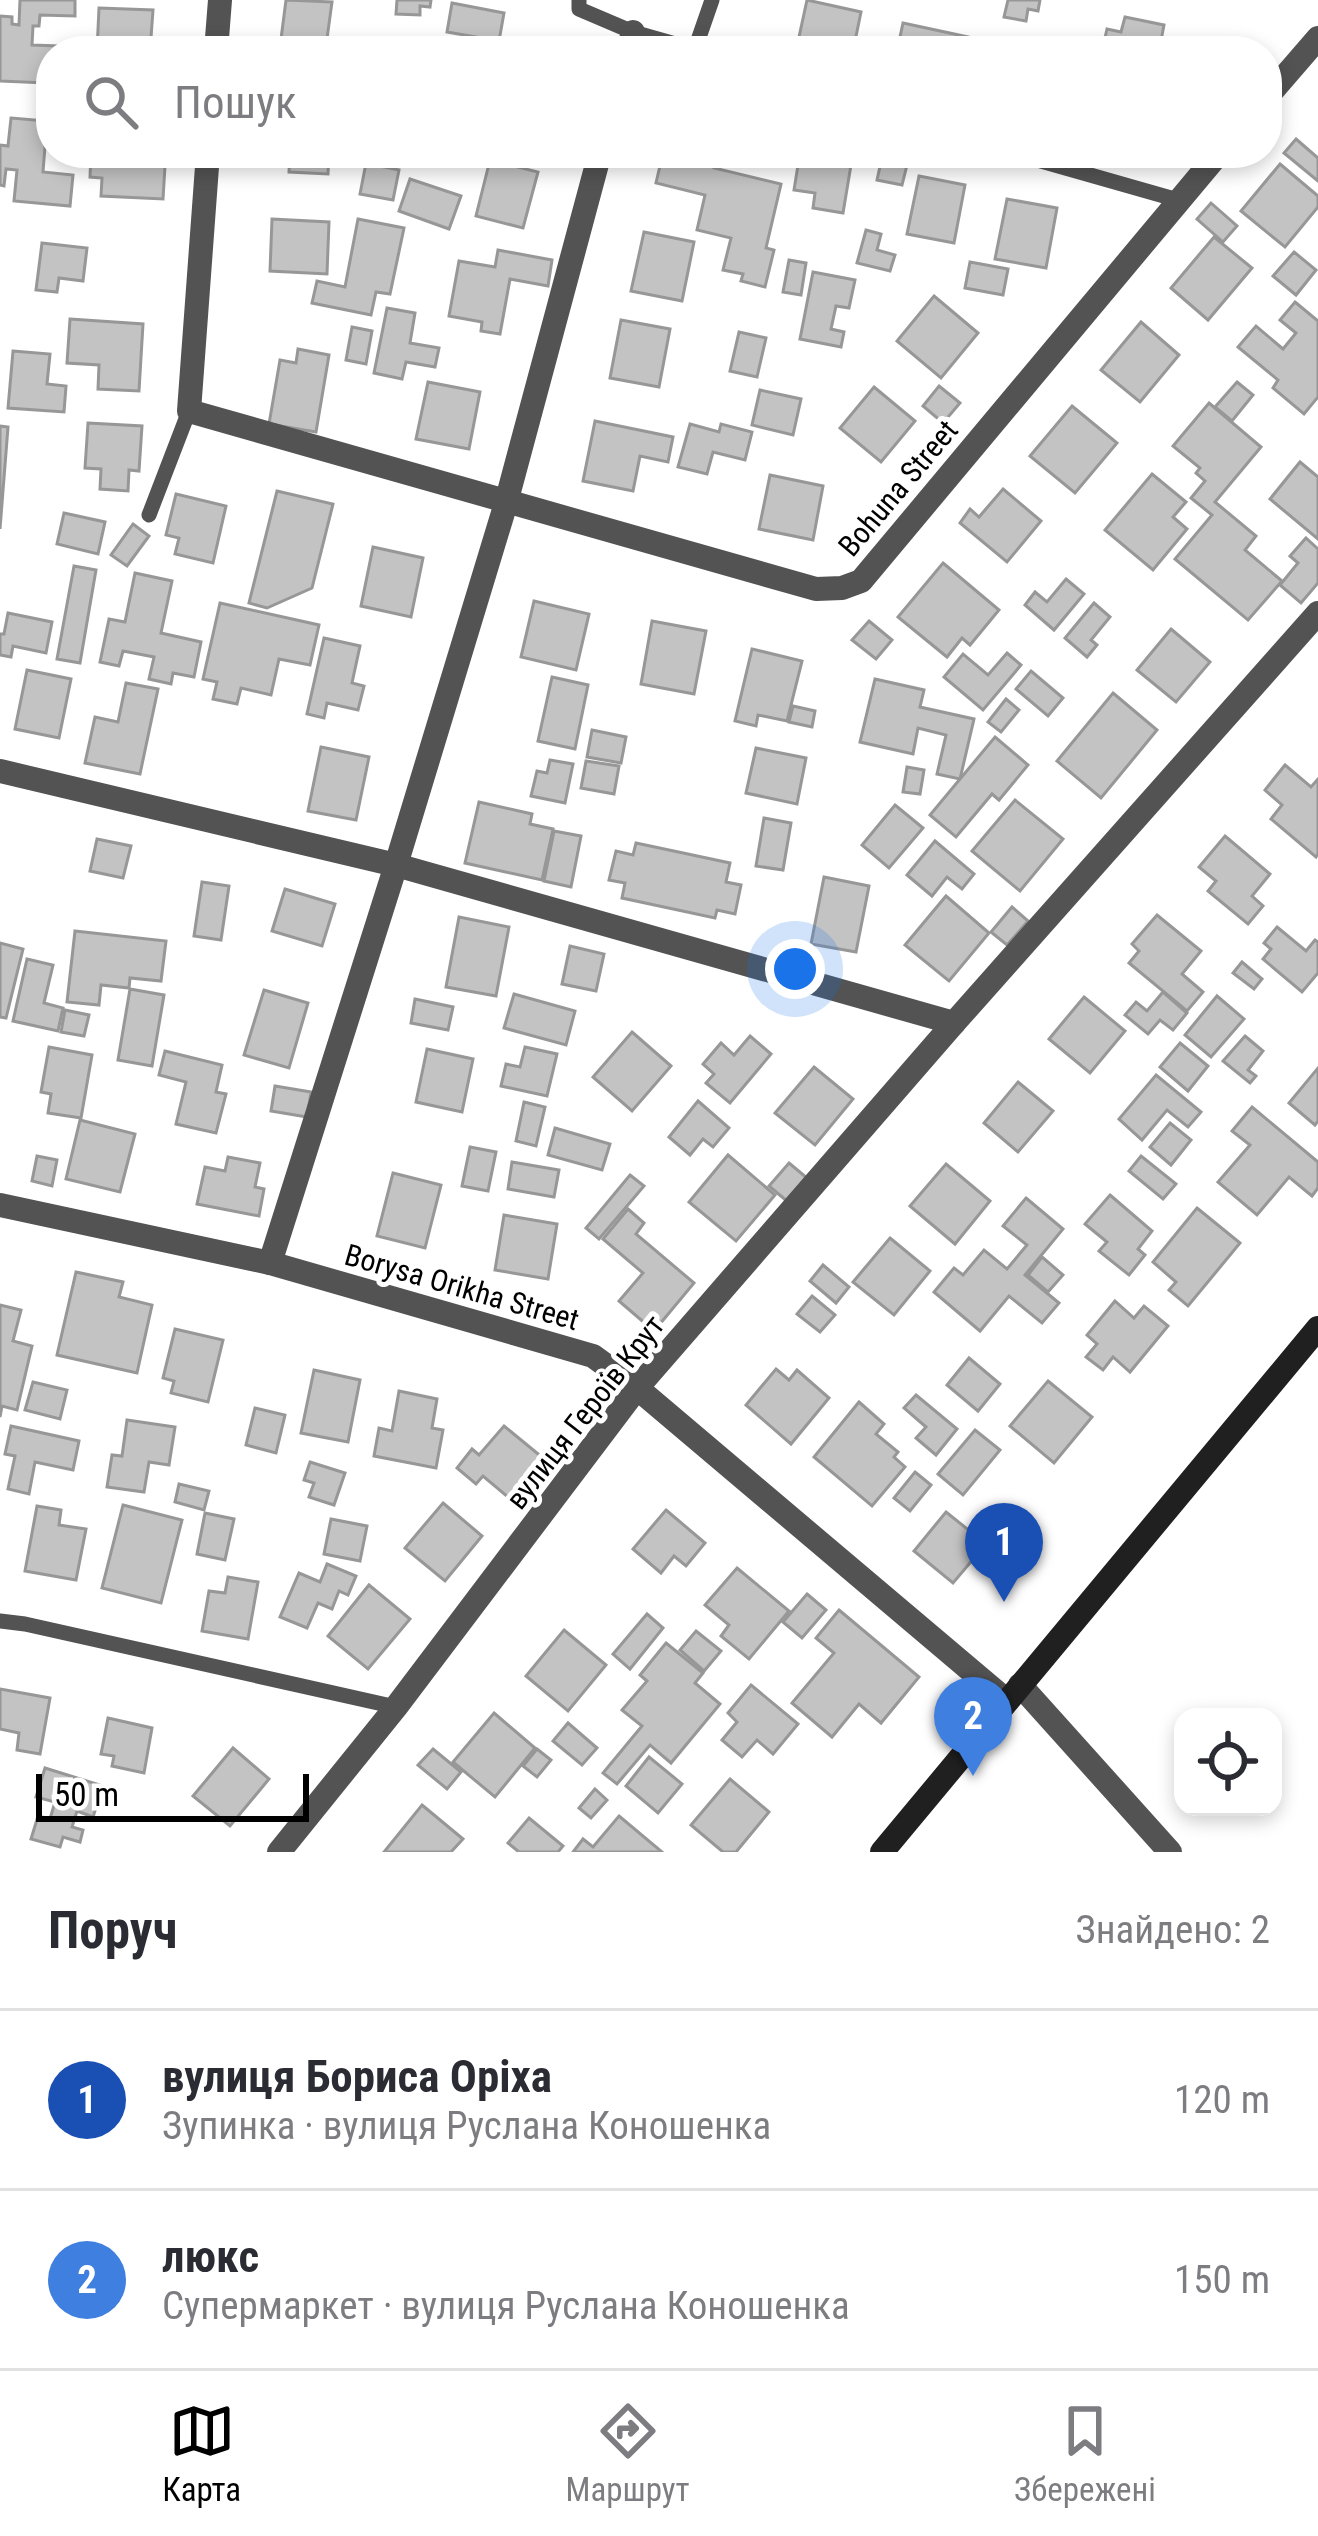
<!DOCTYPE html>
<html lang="uk">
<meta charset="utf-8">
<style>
body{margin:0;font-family:"Roboto Condensed",sans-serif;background:#f2f2f3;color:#2b2b33}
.controls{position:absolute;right:36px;bottom:36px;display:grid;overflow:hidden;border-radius:24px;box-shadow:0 6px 18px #0003}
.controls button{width:108px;height:108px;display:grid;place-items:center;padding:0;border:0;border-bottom:3px solid #e1e1e2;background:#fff;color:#2b2b33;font:60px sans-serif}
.scale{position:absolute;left:36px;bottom:30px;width:273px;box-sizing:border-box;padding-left:12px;border:6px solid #000;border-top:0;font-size:33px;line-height:42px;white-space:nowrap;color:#000;-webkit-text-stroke:9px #fff;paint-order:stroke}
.you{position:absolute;left:795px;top:969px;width:42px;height:42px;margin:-30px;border:9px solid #fff;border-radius:50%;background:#1a73e8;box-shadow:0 0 0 18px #1a73e833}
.badge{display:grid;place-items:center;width:78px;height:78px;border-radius:50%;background:#000;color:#fff;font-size:39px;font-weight:700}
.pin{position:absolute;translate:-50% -99px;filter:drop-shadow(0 3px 6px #0008)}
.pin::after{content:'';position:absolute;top:63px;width:42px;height:36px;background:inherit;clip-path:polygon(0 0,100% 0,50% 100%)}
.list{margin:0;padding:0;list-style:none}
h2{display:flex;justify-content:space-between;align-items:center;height:156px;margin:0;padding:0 48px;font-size:51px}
h2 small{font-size:39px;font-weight:400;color:#7c7c81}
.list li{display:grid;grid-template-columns:78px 1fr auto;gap:36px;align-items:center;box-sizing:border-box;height:180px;padding:0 48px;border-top:3px solid #e1e1e2}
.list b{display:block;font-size:45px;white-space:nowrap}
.list p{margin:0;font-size:39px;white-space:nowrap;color:#7c7c81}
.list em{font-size:39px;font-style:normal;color:#7c7c81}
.icon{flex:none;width:66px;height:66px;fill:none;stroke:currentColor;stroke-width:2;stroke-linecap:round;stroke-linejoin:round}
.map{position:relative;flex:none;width:1318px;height:1852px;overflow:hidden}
.search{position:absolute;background:#fff;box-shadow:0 6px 18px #0003;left:36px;right:36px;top:36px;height:132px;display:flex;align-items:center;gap:30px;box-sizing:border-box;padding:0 42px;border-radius:48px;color:#7c7c81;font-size:45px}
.sheet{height:516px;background:#fff}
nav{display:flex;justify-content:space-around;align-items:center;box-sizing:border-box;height:168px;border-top:3px solid #e1e1e2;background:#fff;font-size:33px;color:#7c7c81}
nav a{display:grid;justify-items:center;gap:6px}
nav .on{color:#000}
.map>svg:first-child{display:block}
</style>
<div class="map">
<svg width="1318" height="1852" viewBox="0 0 1318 1852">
<rect width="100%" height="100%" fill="#fff"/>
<g fill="#c3c3c3" stroke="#979797" stroke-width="3">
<polygon points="20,0 75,0 75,16 40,15 39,26 33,26 32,45 59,46 59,51 51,51 51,72 46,72 46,83 0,81 0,16 12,17 12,24 19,25"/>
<polygon points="286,0 332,2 326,46 281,39"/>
<polygon points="397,0 431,0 430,7 420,6 420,15 396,14"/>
<polygon points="807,0 861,12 853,51 796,51"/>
<polygon points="1008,0 1040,0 1038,11 1028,9 1026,21 1004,17"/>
<polygon points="452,3 504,13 499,41 447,32"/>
<polygon points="99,8 153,10 150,51 97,51"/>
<polygon points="1125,17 1164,25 1159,51 1102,51 1107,29 1121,32"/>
<polygon points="903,23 968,37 965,51 897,51"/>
<polygon points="11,118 47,121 43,172 73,175 70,206 14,201 17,170 6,169 4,186 0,185 0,145 8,146"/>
<polygon points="1296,139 1318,158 1318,181 1284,153"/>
<polygon points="91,153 150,153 150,166 165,166 163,199 101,196 102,178 90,177"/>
<polygon points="290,153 329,153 328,174 289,172"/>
<polygon points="359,153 402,153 400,166 358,158"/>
<polygon points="663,153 717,153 714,168 781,184 766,248 774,250 765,287 741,281 743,274 723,270 731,238 697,230 705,195 656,183"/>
<polygon points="800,153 853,153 843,213 813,208 815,193 794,190"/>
<polygon points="883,153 909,157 902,185 877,180"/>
<polygon points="490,160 538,172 523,228 476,216"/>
<polygon points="366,163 399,170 393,200 360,194"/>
<polygon points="1280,164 1318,196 1318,207 1285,247 1241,211"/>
<polygon points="919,176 965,185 954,243 907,234"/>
<polygon points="410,179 461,196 449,229 399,211"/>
<polygon points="1007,199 1057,208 1046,268 995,259"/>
<polygon points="1211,203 1237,226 1223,242 1197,219"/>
<polygon points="272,219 329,222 327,274 270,271"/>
<polygon points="358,219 404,228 390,294 376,292 371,315 312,303 317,281 345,287"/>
<polygon points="866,230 881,234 877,250 895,255 890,271 857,263"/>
<polygon points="644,232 694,242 682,301 631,291"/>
<polygon points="1214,237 1252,268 1208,320 1171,288"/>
<polygon points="42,243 87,248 83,281 59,278 57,292 36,290"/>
<polygon points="498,250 552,260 548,286 510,279 500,334 481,331 482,322 449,316 459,261 495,267"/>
<polygon points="1294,252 1316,270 1296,295 1273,276"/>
<polygon points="789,260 806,263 801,295 783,292"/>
<polygon points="970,262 1008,269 1003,295 965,288"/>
<polygon points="813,272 855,280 849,308 836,306 831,329 844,332 841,347 800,339"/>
<polygon points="934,296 978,333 941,378 897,341"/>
<polygon points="1295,302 1318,321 1318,397 1304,414 1273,388 1278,380 1238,347 1256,326 1283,349 1296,333 1280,320"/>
<polygon points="387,308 415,313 410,343 439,348 435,367 406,362 402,379 374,373"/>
<polygon points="70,319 143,324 139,391 98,389 99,365 67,363"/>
<polygon points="621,320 670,329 659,387 610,378"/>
<polygon points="1141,322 1179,355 1140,402 1101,370"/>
<polygon points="352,327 372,331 366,364 346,360"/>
<polygon points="739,332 766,338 757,377 730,371"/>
<polygon points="298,349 329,355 316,432 269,424 280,360 296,363"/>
<polygon points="13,351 50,354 47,384 66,386 64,412 8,408"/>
<polygon points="428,382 480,392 469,449 416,439"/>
<polygon points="1237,382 1253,395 1232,421 1215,407"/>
<polygon points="939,386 960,403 943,423 923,406"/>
<polygon points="874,387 915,421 881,462 840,428"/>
<polygon points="760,390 801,399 793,435 752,425"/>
<polygon points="1209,403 1261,447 1215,502 1256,536 1245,550 1282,581 1248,620 1175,559 1212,515 1191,498 1205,481 1196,473 1200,468 1173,446"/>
<polygon points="1072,406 1117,443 1075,493 1030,456"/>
<polygon points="595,421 673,437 668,462 640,456 633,491 583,481"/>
<polygon points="88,423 142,426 139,471 129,470 128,491 100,489 101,469 85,468"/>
<polygon points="690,424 719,432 721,424 752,432 745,460 713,452 707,474 678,467"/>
<polygon points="0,426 8,427 0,529"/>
<polygon points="1300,462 1318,477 1318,539 1270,499"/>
<polygon points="1152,474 1186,502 1173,517 1187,529 1153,570 1105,530"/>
<polygon points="770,475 823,486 813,540 759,529"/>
<polygon points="1003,489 1041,521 1007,562 960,523 970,509 979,517"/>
<polygon points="277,491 333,504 312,588 267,608 249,603"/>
<polygon points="176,494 226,506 213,563 175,554 179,538 166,535"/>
<polygon points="64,513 105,522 98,554 57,544"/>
<polygon points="133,524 149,536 127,566 111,555"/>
<polygon points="1306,538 1318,549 1318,583 1301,603 1280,585 1298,563 1290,556"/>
<polygon points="373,547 423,558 411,617 361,606"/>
<polygon points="943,563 999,610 970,645 962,638 947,657 898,617"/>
<polygon points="74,566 96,570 80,663 57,659"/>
<polygon points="135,573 172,581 161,633 201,642 194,677 173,673 171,684 149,679 154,657 123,651 119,666 100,662 109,619 125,622"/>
<polygon points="1066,579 1084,594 1054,630 1025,605 1035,592 1047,602"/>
<polygon points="534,601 589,614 576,670 521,657"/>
<polygon points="220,603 319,625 310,665 279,659 271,695 241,688 237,704 213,699 217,682 203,679"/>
<polygon points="1094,603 1110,617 1091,640 1097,645 1087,657 1065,638"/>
<polygon points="8,613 52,622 46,653 13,646 11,657 0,655 0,634 4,634"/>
<polygon points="652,621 706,631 694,694 641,684"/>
<polygon points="869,621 892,640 876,659 852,640"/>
<polygon points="1171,629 1210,662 1176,702 1137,670"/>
<polygon points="324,638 360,646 352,683 364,686 358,710 327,703 324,718 307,714"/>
<polygon points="752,649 802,661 787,721 758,715 756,726 735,721"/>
<polygon points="1007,653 1021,665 983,710 944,677 963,654 988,675"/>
<polygon points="27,670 71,679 59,738 15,729"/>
<polygon points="1031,671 1063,698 1048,716 1016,689"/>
<polygon points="552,677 588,685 575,749 538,741"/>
<polygon points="875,679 924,690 920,707 974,719 960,779 937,774 946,735 918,728 913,754 860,742"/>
<polygon points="126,683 158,689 140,774 85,763 95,717 118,722"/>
<polygon points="1113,693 1157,730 1101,798 1057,761"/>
<polygon points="1006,699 1019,710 1001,732 988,722"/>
<polygon points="793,706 815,711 812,727 789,722"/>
<polygon points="592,730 626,737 621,763 587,757"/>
<polygon points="995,737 1028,765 999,800 992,794 956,837 930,815"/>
<polygon points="321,747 369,757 356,820 308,811"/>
<polygon points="756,748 806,758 797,804 746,793"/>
<polygon points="550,760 573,764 565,803 531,796 537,771 547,773"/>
<polygon points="586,761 619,766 614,794 581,788"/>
<polygon points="1285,765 1311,787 1318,779 1318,854 1316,857 1271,819 1282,805 1265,790"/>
<polygon points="907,767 924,770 920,794 903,792"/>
<polygon points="1015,800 1063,839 1020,891 972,851"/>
<polygon points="479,802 532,814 530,824 553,829 542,880 465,863"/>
<polygon points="895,805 923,828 889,868 862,845"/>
<polygon points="764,818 791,823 783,870 756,866"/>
<polygon points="554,831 581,836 571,887 544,881"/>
<polygon points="1225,836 1270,874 1252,896 1263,906 1248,924 1208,891 1216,881 1199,867"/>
<polygon points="97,839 131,846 123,878 90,871"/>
<polygon points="935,841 974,874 962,889 947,877 932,896 907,875"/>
<polygon points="636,843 730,863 726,882 741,885 735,914 717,910 715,918 622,898 625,883 609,880 616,851 633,855"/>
<polygon points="824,877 869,886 856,952 811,944"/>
<polygon points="202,882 229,886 221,940 194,936"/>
<polygon points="285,889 335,904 322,946 272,931"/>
<polygon points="946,896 989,933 949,981 905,945"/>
<polygon points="1012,907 1028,921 1007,945 991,932"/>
<polygon points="1157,915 1201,951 1182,974 1203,992 1187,1011 1129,963 1139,951 1132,944"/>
<polygon points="459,917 509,927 496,996 446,987"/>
<polygon points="1277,927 1306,951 1315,940 1318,942 1318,973 1302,992 1263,959 1271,949 1264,943"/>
<polygon points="75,931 166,941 161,981 130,978 129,988 101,985 99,1005 67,1002"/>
<polygon points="0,943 23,949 6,1018 0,1017"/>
<polygon points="570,946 604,954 596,991 562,984"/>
<polygon points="27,959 53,965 44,1003 63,1008 58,1031 13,1021"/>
<polygon points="1242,962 1262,979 1254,989 1233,973"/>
<polygon points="130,989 164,995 152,1066 118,1060"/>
<polygon points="264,990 308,1003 289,1068 244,1055"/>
<polygon points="1163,992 1187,1013 1173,1030 1160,1020 1148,1034 1125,1015 1136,1002 1147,1011"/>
<polygon points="514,994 575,1011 566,1045 504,1028"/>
<polygon points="1217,996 1244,1019 1211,1057 1185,1035"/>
<polygon points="1084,997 1125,1031 1090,1073 1049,1039"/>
<polygon points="415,999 453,1007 448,1030 411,1023"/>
<polygon points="65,1010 89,1015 84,1036 61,1032"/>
<polygon points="632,1032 671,1066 632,1111 593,1077"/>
<polygon points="750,1036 771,1054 730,1103 706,1083 714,1074 703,1064 721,1043 734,1055"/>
<polygon points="1245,1036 1263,1051 1248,1070 1256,1076 1250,1083 1223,1061"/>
<polygon points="1180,1043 1208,1066 1188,1091 1160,1067"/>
<polygon points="49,1047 92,1055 81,1118 48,1113 51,1094 41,1092"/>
<polygon points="525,1047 557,1054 547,1096 501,1086 506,1064 520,1067"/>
<polygon points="427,1049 473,1059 462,1112 416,1102"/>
<polygon points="165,1051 222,1065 216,1092 226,1094 216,1133 176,1124 186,1082 159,1075"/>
<polygon points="814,1067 853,1099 815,1145 775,1113"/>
<polygon points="1318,1068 1318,1121 1315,1125 1289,1103"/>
<polygon points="1156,1075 1201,1112 1188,1127 1167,1110 1142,1140 1119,1119"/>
<polygon points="1018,1082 1053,1111 1018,1152 984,1123"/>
<polygon points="275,1086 311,1092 307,1117 271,1111"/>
<polygon points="698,1101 729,1128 713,1147 703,1139 690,1155 669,1137"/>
<polygon points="524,1102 545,1107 536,1146 516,1141"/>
<polygon points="1252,1107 1318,1162 1318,1188 1312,1196 1289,1177 1257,1215 1218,1182 1250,1145 1232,1131"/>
<polygon points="80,1120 135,1134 120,1192 66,1179"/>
<polygon points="1170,1123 1191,1140 1171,1165 1150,1147"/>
<polygon points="555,1128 610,1144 602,1170 548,1155"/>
<polygon points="470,1147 496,1152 488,1191 462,1186"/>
<polygon points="728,1155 775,1195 736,1241 689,1202"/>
<polygon points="37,1156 57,1160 52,1186 32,1181"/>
<polygon points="1141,1156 1176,1184 1163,1199 1129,1171"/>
<polygon points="228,1157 260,1163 255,1187 264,1189 259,1216 197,1204 205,1167 225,1171"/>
<polygon points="512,1162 559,1170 554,1197 508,1189"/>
<polygon points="789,1163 813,1183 794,1207 769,1186"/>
<polygon points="946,1164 990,1201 955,1244 910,1206"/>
<polygon points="393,1173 441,1185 425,1248 377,1236"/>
<polygon points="630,1175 644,1186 599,1239 586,1228"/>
<polygon points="1110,1195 1152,1231 1138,1249 1145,1255 1129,1275 1099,1251 1107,1242 1085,1224"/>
<polygon points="1026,1198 1063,1229 1025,1275 1059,1303 1042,1323 1009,1296 980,1331 934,1292 954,1268 963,1275 984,1250 1007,1269 1027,1245 1003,1226"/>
<polygon points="1197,1208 1240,1243 1188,1306 1169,1290 1176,1282 1153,1262"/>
<polygon points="628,1209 644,1223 636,1234 694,1283 654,1331 619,1301 643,1273 603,1239"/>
<polygon points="504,1215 557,1224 548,1279 495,1270"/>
<polygon points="890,1238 930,1271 894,1315 853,1282"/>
<polygon points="1042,1257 1063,1275 1048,1292 1028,1275"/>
<polygon points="823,1265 849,1287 836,1303 810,1281"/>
<polygon points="76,1272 123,1282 119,1297 152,1305 137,1373 57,1355"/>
<polygon points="812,1296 835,1315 820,1332 797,1314"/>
<polygon points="1115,1301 1134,1318 1144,1306 1168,1326 1130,1372 1113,1357 1103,1370 1086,1357 1097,1344 1087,1335"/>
<polygon points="0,1305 21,1310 13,1341 32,1346 17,1410 2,1406 0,1417"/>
<polygon points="175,1329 223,1340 208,1402 171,1393 174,1381 163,1378"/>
<polygon points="969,1358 1000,1384 978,1411 947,1385"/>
<polygon points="776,1369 789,1380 797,1370 829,1398 791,1444 746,1405"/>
<polygon points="314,1370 360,1380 348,1442 301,1433"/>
<polygon points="1048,1381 1092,1417 1054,1463 1010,1426"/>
<polygon points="33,1382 67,1390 60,1419 25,1410"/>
<polygon points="399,1391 437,1399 432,1428 443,1430 436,1468 374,1456 379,1428 392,1431"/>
<polygon points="916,1395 957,1429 936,1455 916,1438 926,1427 904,1408"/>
<polygon points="859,1402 884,1424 876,1434 898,1452 894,1457 905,1467 872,1506 814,1457"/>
<polygon points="255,1408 285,1415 276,1453 246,1445"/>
<polygon points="127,1420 175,1427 169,1465 149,1462 144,1492 107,1487 112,1455 122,1456"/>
<polygon points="11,1426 79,1441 73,1470 35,1462 29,1494 8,1489 15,1456 5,1454"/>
<polygon points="504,1426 543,1458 509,1498 483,1476 476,1484 457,1468 472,1449 479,1455"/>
<polygon points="975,1430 1000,1450 963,1495 938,1474"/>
<polygon points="310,1462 345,1473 334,1505 309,1497 314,1483 304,1480"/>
<polygon points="915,1472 931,1485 910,1511 894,1498"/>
<polygon points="179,1484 209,1491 204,1510 175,1502"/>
<polygon points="443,1503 482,1536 445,1581 405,1548"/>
<polygon points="123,1505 182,1520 161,1603 102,1588"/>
<polygon points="37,1506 61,1510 59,1525 86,1529 76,1580 25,1571"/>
<polygon points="666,1510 705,1543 686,1566 674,1556 661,1573 633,1549"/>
<polygon points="946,1512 986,1544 953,1583 914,1551"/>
<polygon points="205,1513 234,1519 225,1560 197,1554"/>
<polygon points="331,1519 367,1526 360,1561 324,1554"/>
<polygon points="327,1564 356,1576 348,1595 339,1591 332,1609 318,1603 307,1628 280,1617 299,1573 320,1582"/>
<polygon points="737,1568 789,1611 749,1659 721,1636 729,1625 705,1605"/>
<polygon points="228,1577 258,1582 248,1639 202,1631 209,1591 225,1593"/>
<polygon points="369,1585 410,1619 368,1669 328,1636"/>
<polygon points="807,1594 826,1610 802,1638 783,1622"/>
<polygon points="839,1610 919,1677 881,1723 859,1704 832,1737 792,1703 834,1653 816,1638"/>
<polygon points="647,1614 663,1628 630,1669 613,1654"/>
<polygon points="564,1630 606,1665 568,1711 526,1676"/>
<polygon points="696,1631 721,1651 704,1671 680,1650"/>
<polygon points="666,1643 703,1673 695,1683 720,1704 671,1763 650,1745 617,1784 603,1773 642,1726 622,1710 647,1681 640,1675"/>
<polygon points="751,1685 798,1724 773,1754 757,1740 742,1757 722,1740 737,1722 728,1713"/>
<polygon points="0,1689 50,1698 40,1754 17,1750 19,1733 0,1729"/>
<polygon points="494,1713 535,1748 495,1797 453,1762"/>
<polygon points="108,1718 152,1728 144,1773 112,1766 114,1756 101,1754"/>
<polygon points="568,1723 597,1748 582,1765 553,1741"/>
<polygon points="233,1748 269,1779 230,1826 193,1796"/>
<polygon points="433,1749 461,1772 447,1789 418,1765"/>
<polygon points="537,1749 551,1760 537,1777 523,1766"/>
<polygon points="649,1757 682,1784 658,1813 626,1786"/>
<polygon points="45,1768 103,1786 93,1817 77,1811 72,1827 83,1830 80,1842 63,1837 60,1847 31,1839 38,1816 50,1819 55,1802 36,1797"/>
<polygon points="730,1779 769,1812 736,1852 723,1852 691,1825"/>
<polygon points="595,1789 607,1800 591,1818 579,1808"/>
<polygon points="422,1805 463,1839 451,1852 384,1852"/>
<polygon points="619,1816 662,1852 573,1852 583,1839 593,1847"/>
<polygon points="529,1818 563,1846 558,1852 519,1852 508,1843"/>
</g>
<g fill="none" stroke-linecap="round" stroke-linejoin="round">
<g stroke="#535353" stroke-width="15">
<polyline points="579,0 579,9 633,32 700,51"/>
<polyline points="695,49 712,0"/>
<polyline points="1013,153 1178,200"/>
<polyline points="149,515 189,411"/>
<polyline points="0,1621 25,1624 396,1707"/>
</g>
<g stroke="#535353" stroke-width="24">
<polyline points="216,51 220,0"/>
<polyline points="628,51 633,32"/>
<polyline points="1267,97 1318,38"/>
<polyline points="208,153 189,411 816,589 842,588 861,581 1219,153"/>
<polyline points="0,771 396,865 954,1023"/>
<polyline points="0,1205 270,1263 593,1356 637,1388 1007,1701"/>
<polyline points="270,1263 396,865 506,503 600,153"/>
<polyline points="1020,1685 1170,1852"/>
<polyline points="279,1852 396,1707 637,1388 954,1023 1318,613"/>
</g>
<polyline stroke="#202020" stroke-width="24" points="882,1852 1318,1328"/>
</g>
<g text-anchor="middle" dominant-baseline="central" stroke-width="10" stroke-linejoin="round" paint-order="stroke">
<g font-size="30" fill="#000" stroke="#fff">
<text transform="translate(898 488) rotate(-50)">Bohuna Street</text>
<text transform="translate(462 1287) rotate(16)">Borysa Orikha Street</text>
<text transform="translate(585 1412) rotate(-52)">вулиця Героїв Крут</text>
</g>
</g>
</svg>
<div class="controls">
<button><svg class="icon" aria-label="locate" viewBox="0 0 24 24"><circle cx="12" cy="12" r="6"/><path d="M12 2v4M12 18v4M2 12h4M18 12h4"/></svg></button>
</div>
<div class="scale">50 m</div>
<div class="you"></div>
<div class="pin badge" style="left:1004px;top:1602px;background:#1a4fb4">1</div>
<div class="pin badge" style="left:973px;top:1776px;background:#3f7fe0">2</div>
<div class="search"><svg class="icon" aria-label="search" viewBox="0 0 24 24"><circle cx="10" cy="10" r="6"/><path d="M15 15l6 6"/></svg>Пошук</div>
</div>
<section class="sheet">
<h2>Поруч<small>Знайдено: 2</small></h2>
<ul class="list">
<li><span class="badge" style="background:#1a4fb4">1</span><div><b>вулиця Бориса Оріха</b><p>Зупинка · вулиця Руслана Коношенка</p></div><em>120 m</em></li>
<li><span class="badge" style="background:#3f7fe0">2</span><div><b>люкс</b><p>Супермаркет · вулиця Руслана Коношенка</p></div><em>150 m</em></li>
</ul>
</section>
<nav>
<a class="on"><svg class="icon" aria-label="map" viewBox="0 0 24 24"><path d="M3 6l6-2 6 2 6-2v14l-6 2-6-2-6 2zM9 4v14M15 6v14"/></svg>Карта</a>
<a><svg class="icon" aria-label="directions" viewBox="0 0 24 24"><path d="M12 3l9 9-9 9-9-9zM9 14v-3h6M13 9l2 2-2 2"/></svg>Маршрут</a>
<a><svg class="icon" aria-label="saved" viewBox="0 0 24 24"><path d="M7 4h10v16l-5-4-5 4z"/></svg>Збережені</a>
</nav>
